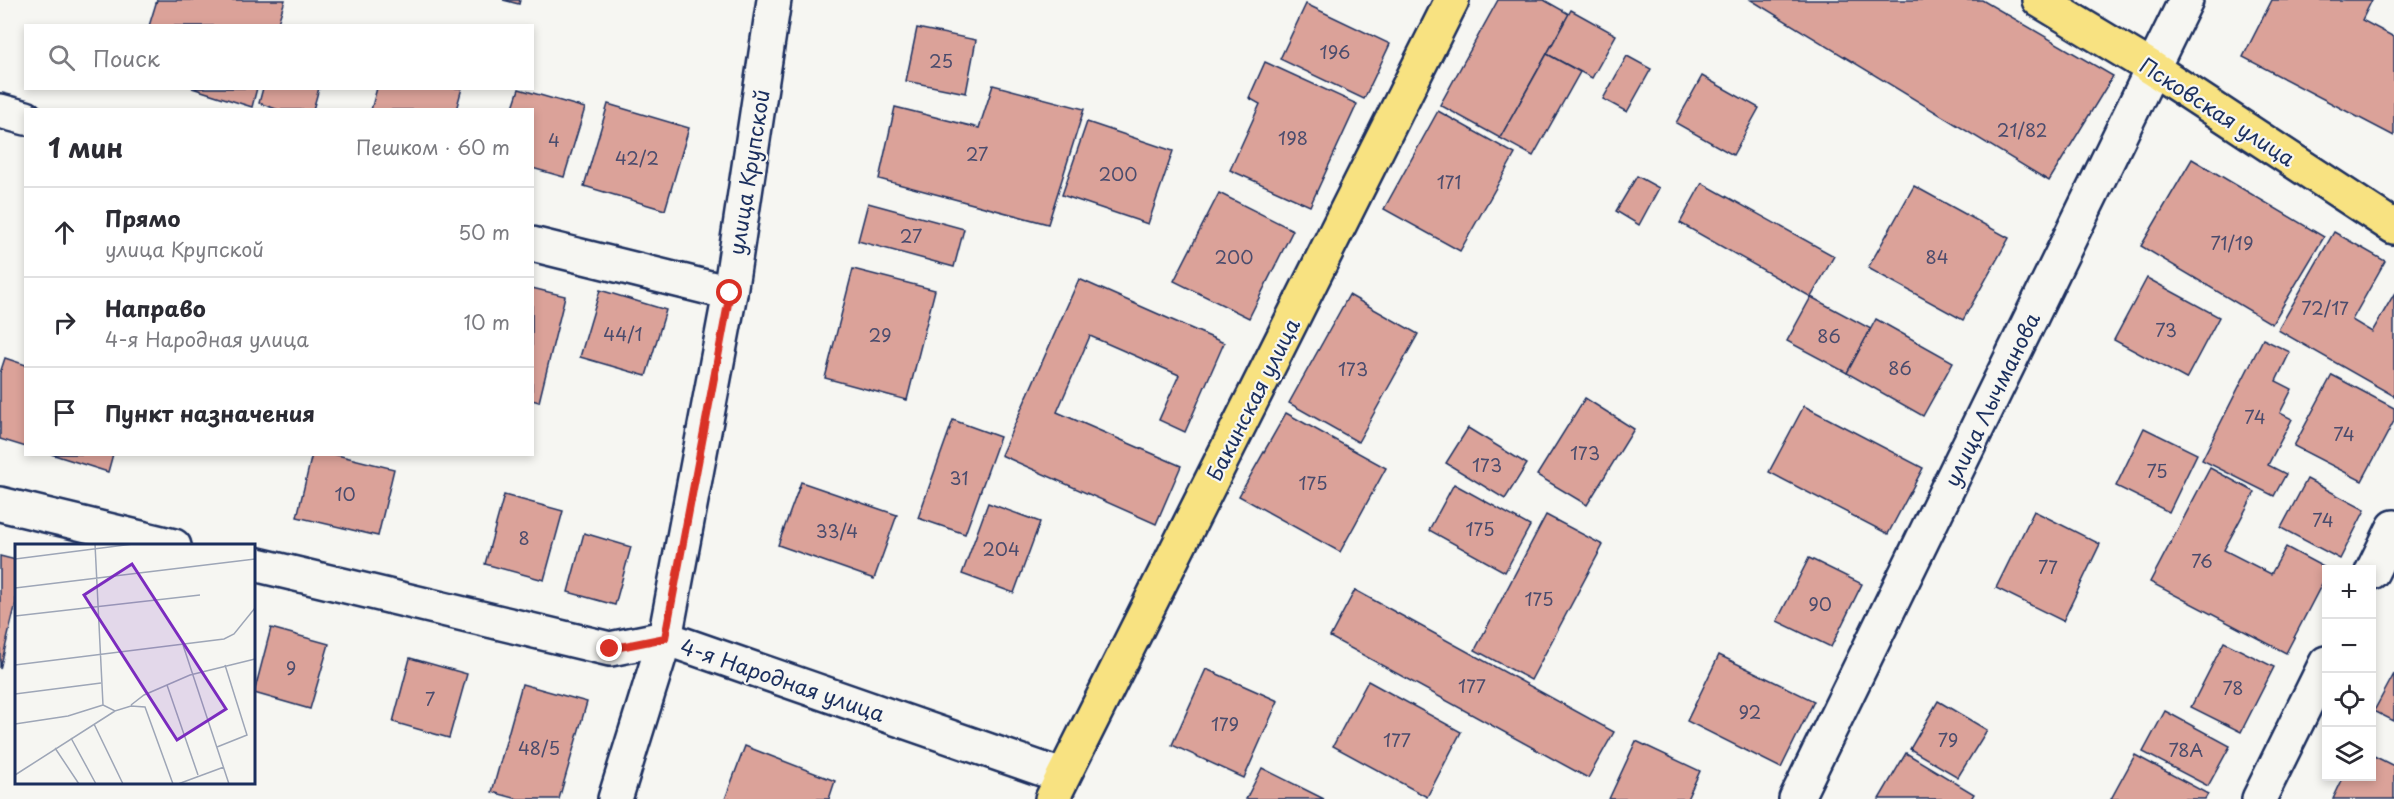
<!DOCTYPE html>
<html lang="ru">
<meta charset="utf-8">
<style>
body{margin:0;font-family:"Playpen Sans",sans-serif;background:#f2f2f3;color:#2b2b33}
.controls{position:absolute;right:18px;bottom:18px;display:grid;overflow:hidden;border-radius:0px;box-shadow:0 3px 9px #0003}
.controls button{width:54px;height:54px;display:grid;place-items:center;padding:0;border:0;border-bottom:2px solid #e1e1e2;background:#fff;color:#2b2b33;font:30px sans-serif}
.stop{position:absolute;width:18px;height:18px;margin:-14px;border:4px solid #d93025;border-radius:50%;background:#fff}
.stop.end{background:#d93025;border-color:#fff;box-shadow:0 2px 6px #0008}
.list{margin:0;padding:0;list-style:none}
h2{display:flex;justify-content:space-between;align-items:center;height:78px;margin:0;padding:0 24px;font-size:26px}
h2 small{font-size:20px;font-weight:400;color:#7c7c81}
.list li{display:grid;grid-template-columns:39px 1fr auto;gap:18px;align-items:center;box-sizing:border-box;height:90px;padding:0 24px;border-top:2px solid #e1e1e2}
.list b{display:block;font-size:22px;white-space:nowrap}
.list p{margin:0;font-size:20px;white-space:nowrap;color:#7c7c81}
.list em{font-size:20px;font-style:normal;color:#7c7c81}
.icon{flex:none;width:33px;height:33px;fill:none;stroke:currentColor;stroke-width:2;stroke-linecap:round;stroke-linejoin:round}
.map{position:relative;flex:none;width:2394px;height:799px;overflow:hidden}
.search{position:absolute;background:#fff;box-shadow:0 3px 9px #0003;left:24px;top:24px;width:510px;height:66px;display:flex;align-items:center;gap:15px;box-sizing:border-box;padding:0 21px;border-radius:0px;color:#7c7c81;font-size:22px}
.panel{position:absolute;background:#fff;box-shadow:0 3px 9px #0003;left:24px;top:108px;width:510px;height:348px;border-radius:0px}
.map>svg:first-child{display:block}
</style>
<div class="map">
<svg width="2394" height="799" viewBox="0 0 2394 799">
<rect width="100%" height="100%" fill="#f6f6f2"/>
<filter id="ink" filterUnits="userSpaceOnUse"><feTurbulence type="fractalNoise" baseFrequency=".0167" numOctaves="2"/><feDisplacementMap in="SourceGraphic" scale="12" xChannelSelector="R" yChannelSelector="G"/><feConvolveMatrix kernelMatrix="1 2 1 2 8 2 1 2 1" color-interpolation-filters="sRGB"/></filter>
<g filter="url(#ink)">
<g fill="#dba299" stroke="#1b2f5e" stroke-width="1.5">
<polygon points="157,0 285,0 277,26 149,26"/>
<polygon points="503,0 520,0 519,4"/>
<polygon points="1498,0 1544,0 1569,14 1500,138 1440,105"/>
<polygon points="1751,0 1982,0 2113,76 2049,181"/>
<polygon points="2272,0 2372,0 2362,20 2394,37 2394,136 2243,57"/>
<polygon points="1306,4 1390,44 1364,99 1280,59"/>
<polygon points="1571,10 1616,35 1592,78 1547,54"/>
<polygon points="917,28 976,40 966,93 906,81"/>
<polygon points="1547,54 1580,72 1533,156 1500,138"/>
<polygon points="1627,56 1651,69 1627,112 1603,99"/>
<polygon points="1265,62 1357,104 1310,206 1230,170 1260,104 1249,98"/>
<polygon points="1702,76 1759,108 1733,155 1676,123"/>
<polygon points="993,85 1084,109 1048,224 879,179 895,107 979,128"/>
<polygon points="192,88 257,88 252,107"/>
<polygon points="263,88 319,88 313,110 279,110 259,103"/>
<polygon points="377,88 462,88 456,110 371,110"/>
<polygon points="519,89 585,108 564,177 532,168 532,110 512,110"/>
<polygon points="608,104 689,128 665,210 584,186"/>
<polygon points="1438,111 1515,154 1460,251 1384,209"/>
<polygon points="1087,122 1173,151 1148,224 1062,195"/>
<polygon points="2192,159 2324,237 2272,324 2141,246"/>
<polygon points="1637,176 1659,188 1639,225 1616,211"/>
<polygon points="1702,183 1834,256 1811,297 1680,223"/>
<polygon points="1914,186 2009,238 1963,320 1868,268"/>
<polygon points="1219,193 1293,230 1249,318 1174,281"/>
<polygon points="868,203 964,229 954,267 858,241"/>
<polygon points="2334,232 2385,261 2352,320 2372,332 2394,294 2394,396 2278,330"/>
<polygon points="853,269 935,290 907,400 825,378"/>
<polygon points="2147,278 2219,317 2186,379 2114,340"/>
<polygon points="1079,279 1224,343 1185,432 1159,420 1179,375 1090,336 1057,412 1181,466 1156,524 1001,455"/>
<polygon points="532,288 565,296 539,402 532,400"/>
<polygon points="600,290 666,310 646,376 580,357"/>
<polygon points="1349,295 1418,334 1358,442 1289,403"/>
<polygon points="1811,297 1871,329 1847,373 1787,341"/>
<polygon points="1876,319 1953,362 1923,416 1847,373"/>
<polygon points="2263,339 2290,352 2276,381 2292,389 2280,413 2292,419 2268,465 2286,474 2274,496 2202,460"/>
<polygon points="5,358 26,365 26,447 0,439 0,373"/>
<polygon points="2332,375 2394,408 2394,421 2362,481 2294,446"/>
<polygon points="1585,398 1634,429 1587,505 1537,475"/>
<polygon points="1804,406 1923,468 1888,534 1769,472"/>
<polygon points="1286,413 1386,468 1340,552 1239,496"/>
<polygon points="953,420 1000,437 965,534 918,518"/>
<polygon points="1468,428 1527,464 1505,499 1446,463"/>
<polygon points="2144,428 2197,454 2169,512 2116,486"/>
<polygon points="51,454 113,454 108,472"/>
<polygon points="312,454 333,454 394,469 378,536 297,517"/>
<polygon points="2210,468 2255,492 2224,550 2271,574 2286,547 2329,570 2326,570 2326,576 2286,653 2150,582"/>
<polygon points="2307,479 2365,510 2340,559 2281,528"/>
<polygon points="801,482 897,515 874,579 778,545"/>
<polygon points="1454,484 1530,526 1505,572 1429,530"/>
<polygon points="504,495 563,511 544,580 485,564"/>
<polygon points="988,503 1040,522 1014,593 962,574"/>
<polygon points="2034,511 2100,544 2063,621 1996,588"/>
<polygon points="1546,515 1603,545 1531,680 1475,650"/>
<polygon points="584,533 631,547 615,605 568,592"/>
<polygon points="0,556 16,560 16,603 0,669"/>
<polygon points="1809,558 1862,584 1831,647 1777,621"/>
<polygon points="1355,590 1614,732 1588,778 1330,637"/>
<polygon points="271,628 329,644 310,709 254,693"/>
<polygon points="2224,642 2274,667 2241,732 2191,707"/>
<polygon points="1719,655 1814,701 1781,768 1687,721"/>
<polygon points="410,658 467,674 449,738 393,722"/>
<polygon points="1206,669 1278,701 1244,778 1172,745"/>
<polygon points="2394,674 2394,721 2374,711"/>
<polygon points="1368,681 1461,732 1427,797 1333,746"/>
<polygon points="522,684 587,702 559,799 518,799 492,792"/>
<polygon points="1938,701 1987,730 1958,777 1910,749"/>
<polygon points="2165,711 2230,746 2208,786 2143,752"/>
<polygon points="1636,741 1700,771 1687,799 1609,799"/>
<polygon points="745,746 835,781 829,799 725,799"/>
<polygon points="1906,753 1974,794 1971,799 1879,799"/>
<polygon points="2135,755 2208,794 2205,799 2111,799"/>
<polygon points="2372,755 2394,766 2394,799 2333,799 2344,776 2372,776"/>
<polygon points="1262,768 1324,799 1246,799"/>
</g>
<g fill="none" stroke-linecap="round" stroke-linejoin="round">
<g stroke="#1b2f5e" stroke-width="38">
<g id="minor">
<polyline points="0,111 26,118"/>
<polyline points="532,244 730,293"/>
<polyline points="0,504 174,546"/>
<polyline points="254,564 610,649 665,638 1062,776"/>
<polyline points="2372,572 2394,527"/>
<polyline points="615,799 665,638 730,293 774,0"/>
<polyline points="1796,799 2186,0"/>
<polyline points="2259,799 2326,663"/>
</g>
</g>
<g stroke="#1b2f5e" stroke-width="38">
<g id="major">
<polyline points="2039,0 2152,68 2394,227"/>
<polyline points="1052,799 1452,0"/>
</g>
</g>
<use href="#minor" stroke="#f6f6f2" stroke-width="33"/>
<use href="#major" stroke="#f8e281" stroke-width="33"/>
</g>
</g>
<g fill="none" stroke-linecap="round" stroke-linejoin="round" filter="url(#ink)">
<polyline stroke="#d93025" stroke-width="8" points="610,649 665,638 730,293"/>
</g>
<g text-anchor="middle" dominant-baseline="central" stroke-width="4.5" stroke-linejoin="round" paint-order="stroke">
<g font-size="18" fill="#4b4c6d">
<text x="1335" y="51">196</text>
<text x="941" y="60">25</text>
<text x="2022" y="129">21/82</text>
<text x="1293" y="137">198</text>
<text x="554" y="139">4</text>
<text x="977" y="153">27</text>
<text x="637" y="157">42/2</text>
<text x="1118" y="173">200</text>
<text x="1449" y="181">171</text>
<text x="911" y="235">27</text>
<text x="2232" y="242">71/19</text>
<text x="1234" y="256">200</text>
<text x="1937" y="256">84</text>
<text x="2325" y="307">72/17</text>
<text x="2166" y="329">73</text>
<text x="623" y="333">44/1</text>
<text x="880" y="334">29</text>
<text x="1829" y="335">86</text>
<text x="1900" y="367">86</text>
<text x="1353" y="368">173</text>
<text x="2255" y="416">74</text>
<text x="2344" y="433">74</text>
<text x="1585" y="452">173</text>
<text x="1487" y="464">173</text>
<text x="2157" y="470">75</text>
<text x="959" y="477">31</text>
<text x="1313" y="482">175</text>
<text x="345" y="493">10</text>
<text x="2323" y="519">74</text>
<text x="1480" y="528">175</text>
<text x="837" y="530">33/4</text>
<text x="524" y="537">8</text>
<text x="1001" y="548">204</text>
<text x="2202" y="560">76</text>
<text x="2048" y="566">77</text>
<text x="1539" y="598">175</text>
<text x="1820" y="603">90</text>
<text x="291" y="667">9</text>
<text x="1472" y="685">177</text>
<text x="2233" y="687">78</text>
<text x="430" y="698">7</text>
<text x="1750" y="711">92</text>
<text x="1225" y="723">179</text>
<text x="1397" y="739">177</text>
<text x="1948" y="739">79</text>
<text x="539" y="747">48/5</text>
<text x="2186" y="749">78А</text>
</g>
<g font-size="21" fill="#1b2f5e" stroke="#f6f6f2">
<text transform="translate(2218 111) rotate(33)">Псковская улица</text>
<text transform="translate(748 172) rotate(-81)">улица Крупской</text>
<text transform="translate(1252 399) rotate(-63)">Бакинская улица</text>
<text transform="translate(1991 399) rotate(-64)">улица Лычманова</text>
<text transform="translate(783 679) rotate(19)">4-я Народная улица</text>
</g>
</g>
<g transform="translate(15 544)">
<rect width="240" height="240" fill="#f6f6f2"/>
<path fill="none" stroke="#9ea6b7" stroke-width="1.5" d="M 80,0 L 88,161 L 100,167 L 116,162 L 130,163 L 158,240M 0,15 L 118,0M 0,44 L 240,15M 0,72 L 185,51M 168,101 L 214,240M 0,121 L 209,95 L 219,90 L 240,64M 152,141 L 183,231M 0,150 L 86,139M 116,161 L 129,151 L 175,131 L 240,115M 0,180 L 53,172 L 88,161M 79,180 L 108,240M 56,194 L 81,240M 202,203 L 232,191 L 210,121M 40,204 L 64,240M 0,231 L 100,167M 163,240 L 209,223"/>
<path fill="#7b2cbf" fill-opacity="0.15" stroke="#7b2cbf" stroke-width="3" d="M 117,20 L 211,165 L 162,196 L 69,51 Z"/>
<rect width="240" height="240" fill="none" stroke="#1b2f5e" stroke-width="3"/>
</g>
</svg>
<div class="controls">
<button>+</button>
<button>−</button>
<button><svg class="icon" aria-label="locate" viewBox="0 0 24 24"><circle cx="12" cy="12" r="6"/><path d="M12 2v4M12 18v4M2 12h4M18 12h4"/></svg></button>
<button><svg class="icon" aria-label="layers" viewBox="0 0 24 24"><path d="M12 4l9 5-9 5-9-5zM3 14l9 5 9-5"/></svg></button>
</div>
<div class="stop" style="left:730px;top:293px"></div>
<div class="stop end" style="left:610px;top:649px"></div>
<div class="search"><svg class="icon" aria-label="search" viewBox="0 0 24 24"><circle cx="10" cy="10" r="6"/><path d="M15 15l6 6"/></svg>Поиск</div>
<section class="panel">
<h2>1 мин<small>Пешком · 60 m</small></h2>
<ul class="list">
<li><svg class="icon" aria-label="ahead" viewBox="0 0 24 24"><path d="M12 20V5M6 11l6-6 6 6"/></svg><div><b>Прямо</b><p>улица Крупской</p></div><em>50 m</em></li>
<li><svg class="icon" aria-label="right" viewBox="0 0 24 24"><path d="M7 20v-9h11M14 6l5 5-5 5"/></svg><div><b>Направо</b><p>4-я Народная улица</p></div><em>10 m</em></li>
<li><svg class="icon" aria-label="arrive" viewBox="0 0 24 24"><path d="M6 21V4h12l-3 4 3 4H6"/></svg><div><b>Пункт назначения</b></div></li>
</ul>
</section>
</div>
